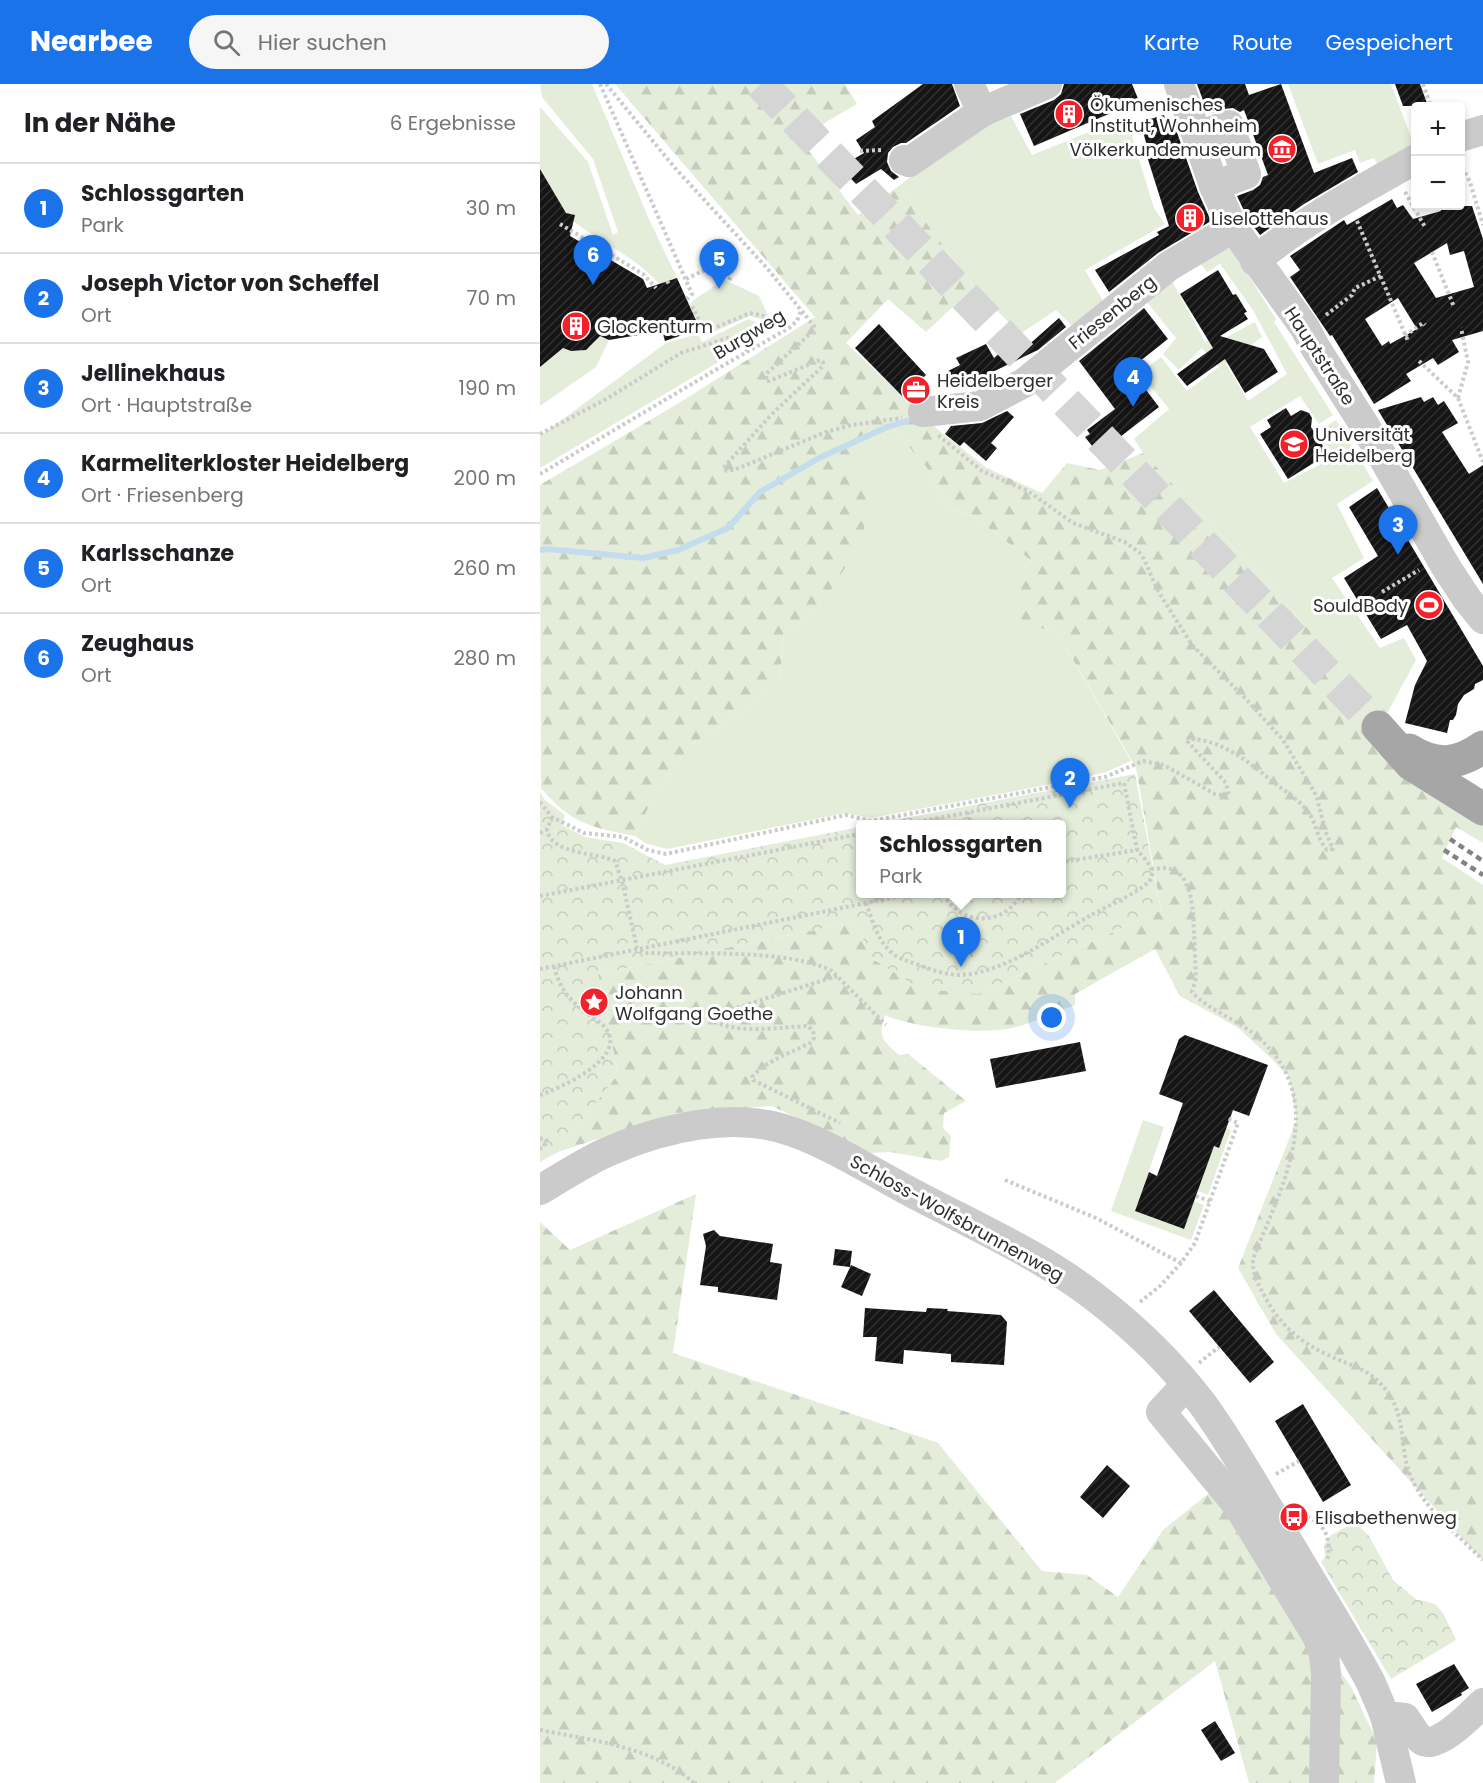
<!DOCTYPE html>
<html lang="de">
<meta charset="utf-8">
<style>
body{margin:0;font-family:Poppins,sans-serif;background:#f6f6f6;color:#202124}
.controls{position:absolute;right:18px;top:18px;display:grid;overflow:hidden;border-radius:6px;box-shadow:0 3px 9px #0003}
.controls button{width:54px;height:54px;display:grid;place-items:center;padding:0;border:0;border-bottom:2px solid #e0e0e0;background:#fff;color:#202124;font:30px sans-serif}
.you{position:absolute;left:512px;top:934px;width:21px;height:21px;margin:-15px;border:4px solid #fff;border-radius:50%;background:#1a73e8;box-shadow:0 0 0 9px #1a73e833}
.badge{display:grid;place-items:center;width:39px;height:39px;border-radius:50%;background:#1a73e8;color:#fff;font-size:20px;font-weight:700}
.pin{position:absolute;translate:-50% -50px;filter:drop-shadow(0 2px 3px #0008)}
.pin::after{content:'';position:absolute;top:32px;width:21px;height:18px;background:inherit;clip-path:polygon(0 0,100% 0,50% 100%)}
.popup{position:absolute;left:316px;top:736px;width:210px;height:78px;box-sizing:border-box;display:grid;place-content:center;border-radius:6px;background:#fff;filter:drop-shadow(0 2px 4px #0005);font-size:20px;white-space:nowrap;color:#757577}
.popup b{font-size:22px;color:#202124}
.popup::after{content:'';position:absolute;left:50%;top:100%;margin-left:-12px;border:12px solid transparent;border-top-color:#fff}
.list{margin:0;padding:0;list-style:none}
h2{display:flex;justify-content:space-between;align-items:center;height:78px;margin:0;padding:0 24px;font-size:26px}
h2 small{font-size:20px;font-weight:400;color:#757577}
.list li{display:grid;grid-template-columns:39px 1fr auto;gap:18px;align-items:center;box-sizing:border-box;height:90px;padding:0 24px;border-top:2px solid #e0e0e0}
.list b{display:block;font-size:22px;white-space:nowrap}
.list p{margin:0;font-size:20px;white-space:nowrap;color:#757577}
.list em{font-size:20px;font-style:normal;color:#757577}
.icon{flex:none;width:33px;height:33px;fill:none;stroke:currentColor;stroke-width:2;stroke-linecap:round;stroke-linejoin:round}
.map{position:relative;flex:none;width:943px;height:1699px;overflow:hidden}
header{display:flex;align-items:center;gap:36px;box-sizing:border-box;height:84px;padding:0 30px;background:#1a73e8;color:#fff}
header strong{font-size:28px}
nav{display:flex;gap:33px;margin-inline-start:auto;font-size:21px}
.search{width:420px;height:54px;background:#f6f6f6;display:flex;align-items:center;gap:15px;box-sizing:border-box;padding:0 21px;border-radius:33px;color:#757577;font-size:22px}
main{display:flex}
aside{flex:1;background:#fff}
.map>svg:first-child{display:block}
</style>
<header>
<strong>Nearbee</strong>
<div class="search"><svg class="icon" aria-label="search" viewBox="0 0 24 24"><circle cx="10" cy="10" r="6"/><path d="M15 15l6 6"/></svg>Hier suchen</div>
<nav><a>Karte</a><a>Route</a><a>Gespeichert</a></nav>
</header>
<main>
<aside>
<h2>In der Nähe<small>6 Ergebnisse</small></h2>
<ul class="list">
<li><span class="badge">1</span><div><b>Schlossgarten</b><p>Park</p></div><em>30 m</em></li>
<li><span class="badge">2</span><div><b>Joseph Victor von Scheffel</b><p>Ort</p></div><em>70 m</em></li>
<li><span class="badge">3</span><div><b>Jellinekhaus</b><p>Ort · Hauptstraße</p></div><em>190 m</em></li>
<li><span class="badge">4</span><div><b>Karmeliterkloster Heidelberg</b><p>Ort · Friesenberg</p></div><em>200 m</em></li>
<li><span class="badge">5</span><div><b>Karlsschanze</b><p>Ort</p></div><em>260 m</em></li>
<li><span class="badge">6</span><div><b>Zeughaus</b><p>Ort</p></div><em>280 m</em></li>
</ul>
</aside>
<div class="map">
<svg width="943" height="1699" viewBox="0 0 943 1699">
<defs>
<pattern id="forest-firs" width="22" height="20" patternUnits="userSpaceOnUse" patternTransform="scale(1.5)"><rect width="22" height="20" fill="#e4edda"/><path d="M5 1l3.5 6h-7zM16 11l3.5 6h-7z" fill="#c4ccbb"/></pattern>
<pattern id="park-crowns" width="20" height="18" patternUnits="userSpaceOnUse" patternTransform="scale(1.5)"><rect width="20" height="18" fill="#e4edda"/><path d="M2 6a3 3 0 1 1 6 0M12 15a3 3 0 1 1 6 0" fill="none" stroke="#c4ccbb"/></pattern>
<pattern id="building-hatch" width="6" height="6" patternUnits="userSpaceOnUse" patternTransform="scale(1.5)"><rect width="6" height="6" fill="#151515"/><path d="M-1 1l2-2M0 6l6-6M5 7l2-2" fill="none" stroke="#2f2f2f"/></pattern>
</defs>
<rect width="100%" height="100%" fill="#fff"/>
<g fill="#e4edda">
<path d="M 0,0 L 52,0 L 108,133 L 137,194 L 119,200 C 100,176 59,157 33,137 L 34,131 L 26,129 L 0,85 L 0,23 L 48,78 L 73,151 L 78,148 L 53,75 L 2,13 Z"/>
<polygon points="748,0 851,0 875,64 840,86 834,74 820,79 815,66 778,80"/>
<polygon points="471,32 492,71 586,33 614,124 625,140 545,186 563,217 534,244 516,226 480,250 434,203 359,102 418,54"/>
<polygon points="684,158 703,183 736,235 734,238 793,331 779,340 760,312 710,343 744,399 793,374 779,347 796,336 833,397 797,420 824,474 792,494 840,564 864,554 876,576 843,637 745,517 603,369 594,355 629,325 600,289 621,273 647,307 679,283 662,264 639,286 623,270 636,254 606,217 632,197 665,258 678,250 683,255 715,238 722,253 686,280 708,317 747,290 713,226 680,180 667,188 655,173"/>
<path d="M 181,194 L 219,212 L 231,238 L 210,232 L 164,252 L 150,221 C 159,208 173,208 181,194 Z"/>
<polygon points="208,235 234,245 0,384 0,352 126,259 158,250 162,258"/>
<path d="M 59,252 L 69,256 L 56,283 L 0,322 L 0,283 L 23,264 C 38,270 51,267 59,252 Z"/>
<polygon points="355,346 387,384 401,413 415,427 428,430 442,439 492,477 481,488 495,542 517,548 591,677 566,688 528,697 331,734 305,729 127,765 105,759 95,752 108,724 151,660 187,639 239,599 244,550 279,524 327,415 311,378"/>
<polygon points="603,1036 624,1043 595,1127 643,1145 654,1117 664,1121 651,1156 571,1127"/>
<polygon points="686,1044 691,1046 668,1111 658,1107 674,1062 679,1064"/>
</g>
<g fill="url(#forest-firs)">
<path d="M 75,0 L 305,0 L 317,20 L 259,54 L 318,131 L 359,102 L 434,203 L 386,248 L 348,215 L 306,259 L 396,344 L 447,384 L 502,409 L 527,379 L 560,386 L 603,369 L 745,517 L 843,637 L 943,737 L 943,759 L 916,743 L 902,774 L 943,801 L 943,1477 L 736,1250 L 698,1184 L 757,1035 L 749,993 L 731,974 L 697,943 L 640,912 L 615,865 L 535,910 L 535,921 C 511,930 486,943 460,946 C 431,949 371,943 345,931 C 338,953 342,956 359,971 L 368,970 L 426,1017 L 404,1029 L 403,1044 L 411,1052 L 409,1073 L 402,1077 L 350,1068 L 331,1069 L 232,1022 L 136,1029 L 18,1068 L 78,990 L 58,890 L 314,838 L 334,876 L 438,910 L 621,826 L 596,684 L 517,548 C 507,545 495,544 485,538 C 469,529 472,501 482,487 C 485,484 489,480 492,477 L 442,439 L 428,430 L 415,427 L 401,413 L 387,384 L 355,346 L 312,378 L 327,415 L 323,456 L 279,524 L 244,550 L 239,599 L 187,639 L 151,660 L 108,724 L 95,752 C 52,744 30,739 1,704 L 0,401 L 139,319 L 275,233 Z"/>
<polygon points="156,1110 133,1269 398,1359 502,1487 547,1491 578,1513 623,1446 674,1405 811,1603 837,1657 834,1699 709,1699 675,1577 515,1699 0,1699 0,1138 30,1166"/>
</g>
<g fill="url(#park-crowns)">
<polygon points="595,690 621,826 438,910 381,905 334,876 314,838 58,890 78,990 18,1068 0,1078 0,708 5,716 25,731 22,741 45,753 83,759 125,781 320,743 320,810 522,810 522,740 334,740"/>
<polygon points="815,1438 829,1452 853,1496 877,1516 886,1517 896,1521 903,1529 916,1556 851,1595 781,1478 785,1473 784,1461 791,1451"/>
</g>
<g fill="none" stroke-linecap="round" stroke-linejoin="round">
<polyline stroke="#c4ddee" stroke-width="6" points="0,466 7,465 103,474 138,466 188,444 220,408 279,374 347,343 367,337"/>
</g>
<g fill="url(#building-hatch)" fill-rule="evenodd">
<polygon points="383,0 412,0 420,22 366,59 361,59 353,63 348,69 347,78 351,87 359,93 354,96 341,85 316,100 300,83 324,69 316,56 335,43 332,37"/>
<polygon points="524,0 592,0 599,17 494,62 480,30 514,16 521,10"/>
<polygon points="657,0 705,0 709,11 741,0 774,89 812,74 818,88 764,120 720,151 708,135 697,112 713,106 720,101 723,93 728,91 704,26 700,28 693,24 684,25 668,30"/>
<polygon points="855,0 880,0 888,22 863,22"/>
<polygon points="624,31 626,39 633,37 658,108 671,137 618,169 569,208 555,186 619,151 617,148 629,142 605,66 608,65 600,38"/>
<polygon points="0,85 26,129 35,131 30,152 103,195 107,204 137,194 160,245 125,257 122,247 69,256 60,252 46,266 31,267 23,264 0,283"/>
<path d="M 852,115 L 857,124 L 863,121 L 873,135 L 901,127 L 899,122 L 932,122 L 943,155 L 943,247 L 912,256 L 919,268 L 898,281 L 893,274 L 866,290 L 871,297 L 834,320 L 792,251 L 790,252 L 750,193 L 760,186 L 750,172 L 804,136 L 807,141 ZM 907,159 L 910,171 L 924,167 L 934,203 L 896,214 L 874,179 ZM 858,214 L 877,245 L 850,260 L 849,257 L 842,262 L 825,235 Z"/>
<polygon points="678,186 693,211 696,210 707,228 704,229 708,235 680,252 724,265 738,288 705,309 685,275 647,302 637,290 673,264 640,210"/>
<polygon points="604,224 628,255 590,285 619,323 563,366 561,363 556,367 545,353 550,350 547,346 575,325 539,277"/>
<polygon points="519,234 526,243 498,266 417,305 408,287 420,281 416,274 446,260 454,274 474,256 484,265"/>
<polygon points="339,240 386,291 363,313 315,264"/>
<polygon points="881,313 884,318 893,313 898,321 904,317 918,339 902,348 929,390 943,381 943,500 838,326"/>
<polygon points="746,324 751,332 761,326 769,329 772,334 771,343 788,370 748,395 720,350 731,343 727,336"/>
<polygon points="467,327 474,333 451,359 457,364 446,377 424,358 420,362 405,350 411,342 442,339"/>
<polygon points="837,404 943,582 943,596 935,600 934,605 924,611 918,620 916,631 913,636 910,636 907,649 865,639 875,601 887,577 867,541 841,555 804,494 838,472 809,423"/>
<polygon points="645,951 728,981 709,1032 693,1026 679,1064 674,1062 644,1145 595,1127 609,1088 617,1092 643,1019 619,1010 639,955"/>
<polygon points="540,958 546,987 456,1004 450,975"/>
<polygon points="174,1146 180,1152 233,1160 230,1178 242,1180 237,1216 178,1208 178,1203 160,1201 166,1162 163,1150"/>
<polygon points="295,1165 312,1167 310,1183 293,1181"/>
<polygon points="311,1181 331,1190 322,1212 301,1203"/>
<polygon points="674,1206 734,1278 710,1299 649,1227"/>
<polygon points="325,1224 386,1228 387,1224 408,1225 407,1227 461,1231 467,1238 464,1281 411,1278 411,1270 364,1266 363,1280 335,1277 337,1253 323,1253"/>
<polygon points="763,1320 811,1401 783,1418 735,1337"/>
<polygon points="567,1381 590,1402 563,1434 540,1413"/>
<polygon points="914,1580 929,1604 921,1609 922,1611 892,1628 876,1600"/>
<polygon points="675,1637 695,1669 681,1677 661,1646"/>
</g>
<g fill="none" stroke-linecap="round" stroke-linejoin="round">
<polyline stroke="#d5d5d5" stroke-width="33" stroke-dasharray="33 16" stroke-linecap="butt" points="221,0 838,643"/>
<g stroke="#cbcbcb" stroke-width="4" stroke-dasharray="3 3" stroke-linecap="butt">
<polyline points="60,0 152,210 147,215"/>
<polyline points="66,0 135,84 226,183 274,242 273,247 226,290 226,297 229,297 280,276 283,278 283,282 232,330 183,384 187,387 194,386 286,348 312,341 362,334"/>
<polyline points="883,0 891,22"/>
<polyline points="320,67 342,66"/>
<polyline points="920,78 930,98 943,141"/>
<polyline points="865,108 885,143"/>
<polyline points="817,137 868,257"/>
<polyline points="20,140 103,190 116,204"/>
<polyline points="892,168 914,223"/>
<polyline points="146,195 171,183 182,191"/>
<polyline points="189,196 191,192"/>
<polyline points="127,197 129,200"/>
<polyline points="151,225 153,224 165,248 210,229 228,233"/>
<polyline points="786,231 812,211 815,204 841,192"/>
<polyline points="865,252 883,239 885,241"/>
<polyline points="879,277 918,314 943,378"/>
<polyline points="918,314 928,278 921,244"/>
<polyline points="0,350 68,314 141,269 191,253 208,267"/>
<polyline points="0,390 177,285 249,244 257,237 261,227"/>
<polyline points="842,508 879,486"/>
<path d="M 0,718 L 12,733 L 44,749 L 83,753 L 108,766 L 126,770 L 306,731 L 331,737 L 565,693 L 603,677 L 624,681 L 675,710 L 689,712 L 686,699 L 648,658 L 652,655 C 685,657 712,681 737,701 C 748,709 760,717 768,728 C 777,740 777,755 787,766 L 793,765 L 786,749 L 776,711 L 743,656 L 705,614 L 652,561 L 618,507 L 604,475 L 599,468 L 585,458 L 533,439 L 488,407 L 442,387 L 398,351"/>
<polyline points="428,728 431,740"/>
<path d="M 12,733 L 7,746 C 12,771 56,768 75,777 L 82,797 L 97,864 L 105,869 C 155,870 249,865 292,887 L 346,941"/>
<polyline points="366,740 584,699 597,766 522,778"/>
<polyline points="0,749 7,746"/>
<path d="M 611,785 L 626,784 L 635,786 L 643,793 L 650,809 L 653,827 L 656,894 L 652,908 C 666,925 701,937 720,955 C 790,1019 741,1103 713,1175 C 712,1189 717,1198 723,1209 C 737,1238 759,1258 788,1271 C 806,1280 826,1284 840,1299 C 869,1329 857,1359 871,1393 C 885,1426 918,1451 943,1476"/>
<path d="M 403,810 C 420,842 464,843 481,810"/>
<polyline points="0,812 320,750"/>
<path d="M 326,819 C 332,834 336,852 347,864 C 355,874 367,877 379,881 C 392,886 404,890 418,891 C 461,891 514,852 551,831 C 563,824 608,805 612,793 C 614,783 603,773 597,766"/>
<polyline points="0,885 371,810"/>
<path d="M 297,892 L 183,928 L 176,932 L 176,938 C 198,950 243,943 268,942 L 273,947 L 274,954 L 270,959 C 251,969 227,976 212,993 L 213,996 L 300,1039"/>
<path d="M 0,1011 C 20,1004 83,976 68,948 C 64,940 55,935 48,930 C 29,917 19,903 14,882"/>
<polyline points="0,1055 4,1054 8,1058 0,1065"/>
<polyline points="465,1096 556,1134 641,1179"/>
<polyline points="656,1112 670,1117"/>
<polyline points="600,1218 620,1202 641,1179 655,1159 698,1039 687,1034"/>
<polyline points="659,1279 679,1263"/>
<polyline points="736,1390 759,1377"/>
<path d="M 759,1424 C 766,1433 770,1434 778,1439 C 788,1447 791,1464 787,1476"/>
<path d="M 0,1646 C 51,1656 114,1663 154,1699"/>
</g>
<g stroke="#cbcbcb" stroke-width="30">
<polyline points="429,0 442,28"/>
<polyline points="639,0 674,102 693,144 765,244 775,263 825,342 906,483 927,515 943,535"/>
<polyline points="658,52 689,41 706,90 674,102"/>
<polyline points="920,53 943,46"/>
<polyline points="364,76 369,78 442,28 507,0"/>
<path d="M 715,177 C 764,136 821,106 876,75"/>
<polyline points="383,328 440,322 484,299 629,182 693,144"/>
<path d="M 0,1106 C 22,1093 43,1079 67,1068 C 122,1044 194,1026 253,1048 C 295,1063 339,1092 380,1113 C 439,1144 502,1172 556,1214 C 595,1244 634,1282 664,1322 C 699,1371 728,1425 759,1476 C 783,1517 809,1557 831,1599 L 845,1632 L 861,1699"/>
<polyline points="646,1301 621,1328 699,1423 777,1552 784,1570 786,1590 784,1699"/>
<path d="M 845,1632 L 865,1634 C 870,1641 876,1653 883,1657 C 898,1665 933,1629 943,1619"/>
</g>
<g stroke="#a6a6a6" stroke-width="33">
<polyline points="838,643 871,680 943,725"/>
<path d="M 869,666 C 896,683 918,681 943,663"/>
</g>
<g stroke="#838383" stroke-width="4.5" stroke-dasharray="6 4.5" stroke-linecap="butt">
<polyline points="910,755 943,777"/>
<polyline points="904,766 943,791"/>
</g>
</g>
<defs>
<g id="building-disc" transform="scale(1.5)"><circle r="9.5" fill="#f4212a" stroke="#fff"/><path d="M-4-6H4V6H1V3H-1V6H-4ZM-2.5-4.3h1.7v1.8h-1.7ZM.8-4.3h1.7v1.8H.8ZM-2.5-1h1.7V.8h-1.7ZM.8-1h1.7V.8H.8Z" fill="#fff"/></g>
<g id="museum-disc" transform="scale(1.5)"><circle r="9.5" fill="#f4212a" stroke="#fff"/><path d="M0-6L6-3V-2H-6V-3ZM-5-1h2V3h-2ZM-1-1h2V3h-2ZM3-1h2V3H3ZM-6 4H6V6H-6Z" fill="#fff"/></g>
<g id="office-disc" transform="scale(1.5)"><circle r="9.5" fill="#f4212a" stroke="#fff"/><path d="M-6-3h4V-5.5h4V-3h4V5H-6ZM-1-4.5V-3h2v-1.5ZM-6 0V1H6V0Z" fill="#fff"/></g>
<g id="university-disc" transform="scale(1.5)"><circle r="9.5" fill="#f4212a" stroke="#fff"/><path d="M0-5L7-2L0 1L-7-2ZM-4 1L0 2.5L4 1V4Q0 6-4 4Z" fill="#fff"/></g>
<g id="stadium-disc" transform="scale(1.5)"><circle r="9.5" fill="#f4212a" stroke="#fff"/><path d="M0-5a6.5 5 0 1 0 0 10a6.5 5 0 1 0 0-10ZM-3.5-1.8h7v3.6h-7Z" fill="#fff"/></g>
<g id="sight-disc" transform="scale(1.5)"><circle r="9.5" fill="#f4212a" stroke="#fff"/><path d="M0-6L1.8-2.2L6-1.7L2.9 1.2L3.7 5.4L0 3.3L-3.7 5.4L-2.9 1.2L-6-1.7L-1.8-2.2Z" fill="#fff"/></g>
<g id="bus-disc" transform="scale(1.5)"><circle r="9.5" fill="#f4212a" stroke="#fff"/><path d="M-5-6H5V4H4V6H2V4H-2V6H-4V4H-5ZM-3.5-4V0h7V-4ZM-3.5 1.2v1.5H-2V1.2ZM2 1.2v1.5H3.5V1.2Z" fill="#fff"/></g>
</defs>
<g fill-rule="evenodd">
<use href="#building-disc" x="529" y="30"/>
<use href="#museum-disc" x="742" y="65"/>
<use href="#building-disc" x="650" y="134"/>
<use href="#building-disc" x="36" y="242"/>
<use href="#office-disc" x="376" y="306"/>
<use href="#university-disc" x="754" y="360"/>
<use href="#stadium-disc" x="889" y="521"/>
<use href="#sight-disc" x="54" y="918"/>
<use href="#bus-disc" x="754" y="1433"/>
</g>
<g text-anchor="middle" dominant-baseline="central" stroke-width="6" stroke-linejoin="round" paint-order="stroke">
<g font-size="18" fill="#2e2e2e" stroke="#fff" text-anchor="start">
<text x="550" y="20">Ökumenisches<tspan x="550" dy="21">Institut, Wohnheim</tspan></text>
<text x="721" y="65" text-anchor="end">Völkerkundemuseum</text>
<text x="671" y="134">Liselottehaus</text>
<text x="57" y="242">Glockenturm</text>
<text x="397" y="296">Heidelberger<tspan x="397" dy="21">Kreis</tspan></text>
<text x="775" y="350">Universität<tspan x="775" dy="21">Heidelberg</tspan></text>
<text x="868" y="521" text-anchor="end">SouldBody</text>
<text x="75" y="908">Johann<tspan x="75" dy="21">Wolfgang Goethe</tspan></text>
<text x="775" y="1433">Elisabethenweg</text>
</g>
<g font-size="18" fill="#2e2e2e" stroke="#fff">
<text transform="translate(572 228) rotate(-39)">Friesenberg</text>
<text transform="translate(209 250) rotate(-31)">Burgweg</text>
<text transform="translate(780 272) rotate(57)">Hauptstraße</text>
<text transform="translate(417 1134) rotate(29)">Schloss-Wolfsbrunnenweg</text>
</g>
</g>
</svg>
<div class="controls">
<button>+</button>
<button>−</button>
</div>
<div class="you"></div>
<div class="pin badge" style="left:421px;top:883px">1</div>
<div class="popup"><b>Schlossgarten</b>Park</div>
<div class="pin badge" style="left:530px;top:724px">2</div>
<div class="pin badge" style="left:858px;top:471px">3</div>
<div class="pin badge" style="left:593px;top:323px">4</div>
<div class="pin badge" style="left:179px;top:205px">5</div>
<div class="pin badge" style="left:53px;top:201px">6</div>
</div>
</main>
